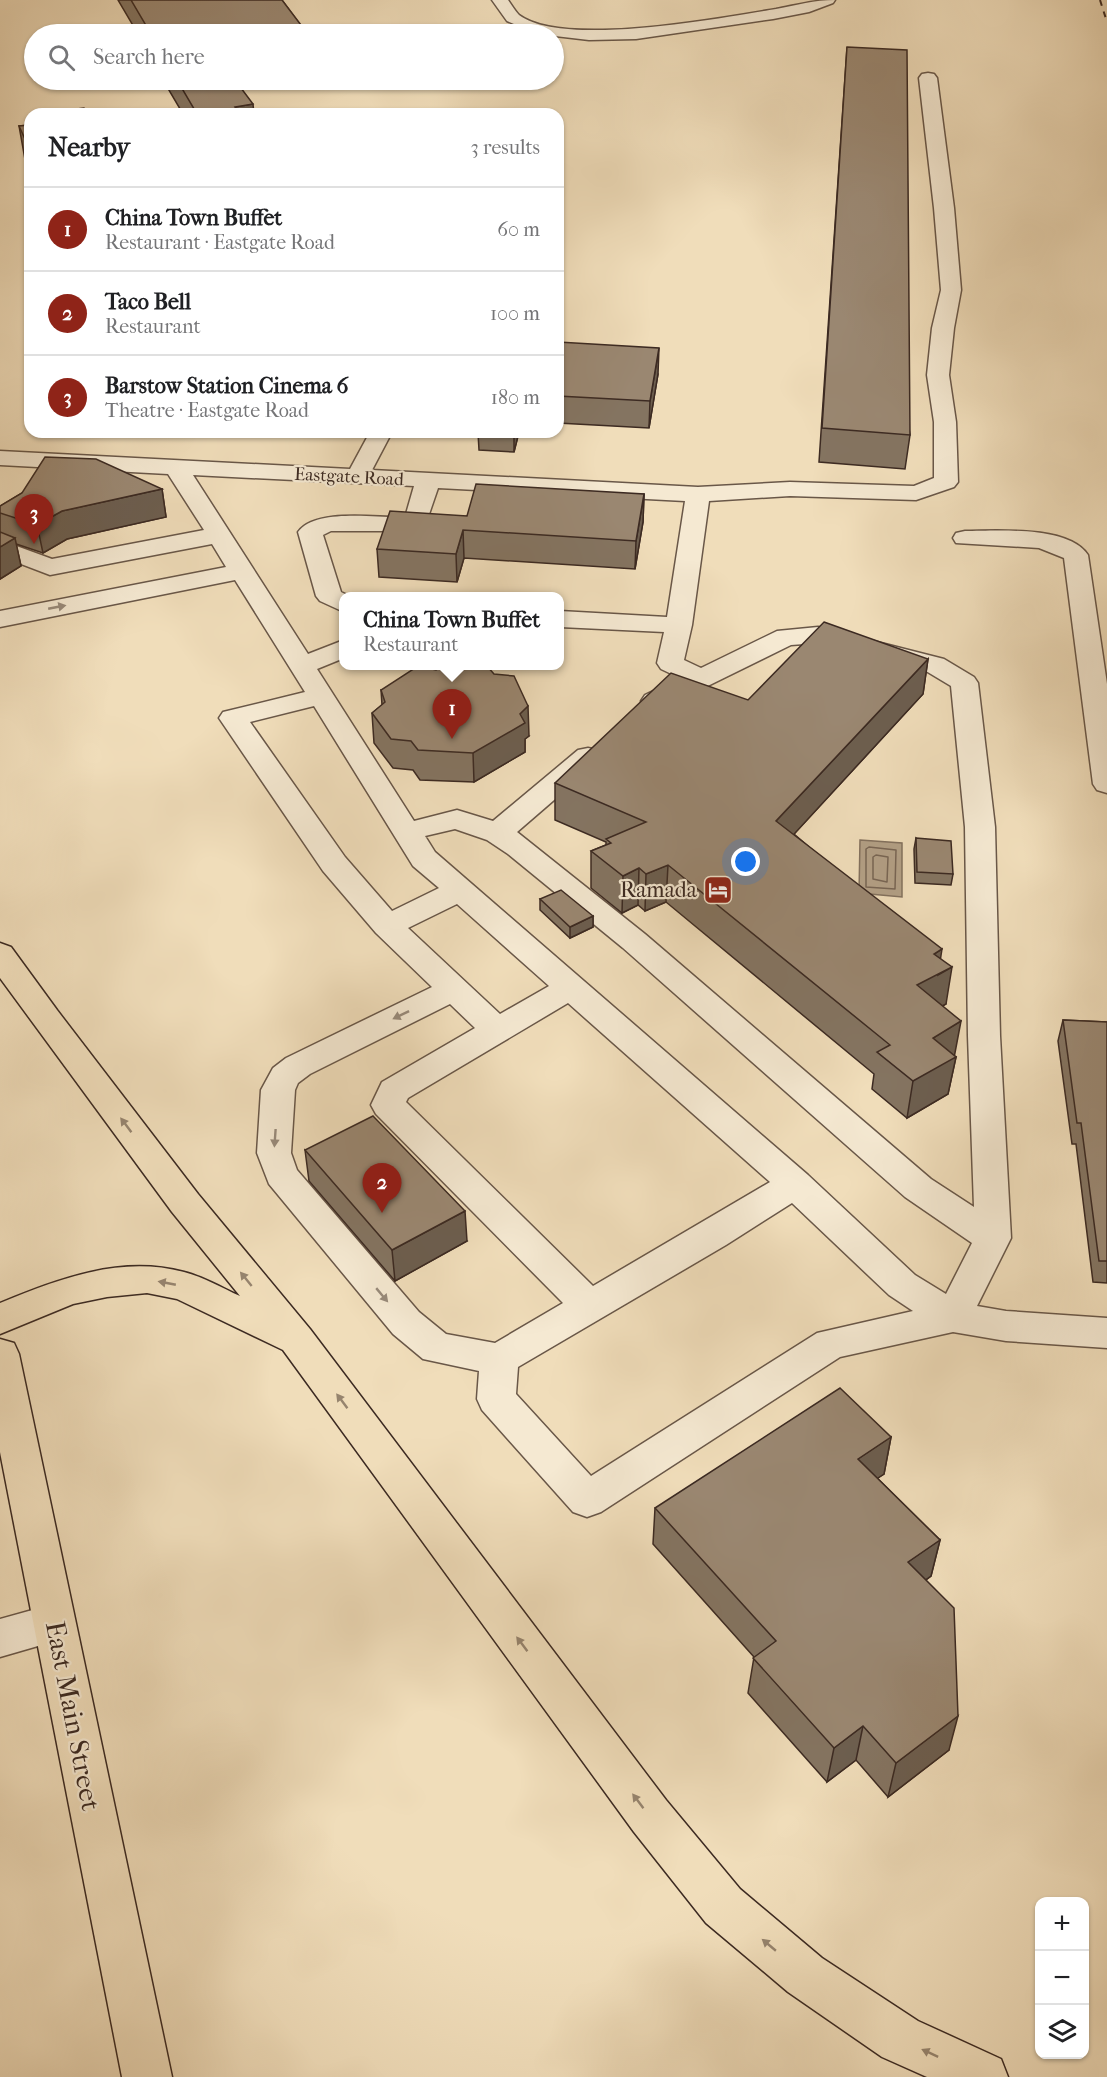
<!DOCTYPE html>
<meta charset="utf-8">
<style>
body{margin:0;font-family:"IM FELL French Canon",serif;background:#f6f6f6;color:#202124}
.controls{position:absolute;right:18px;bottom:18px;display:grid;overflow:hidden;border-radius:12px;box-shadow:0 2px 4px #0004}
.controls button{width:54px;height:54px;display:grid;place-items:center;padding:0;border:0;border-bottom:2px solid #e0e0e0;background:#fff;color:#202124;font:30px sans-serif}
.you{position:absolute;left:746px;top:862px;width:21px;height:21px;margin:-15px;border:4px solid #fff;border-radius:50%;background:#1a73e8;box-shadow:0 0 0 9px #1a73e833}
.badge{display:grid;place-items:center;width:39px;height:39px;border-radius:50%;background:#8f2418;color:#fff;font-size:20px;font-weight:700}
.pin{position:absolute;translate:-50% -50px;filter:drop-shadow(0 2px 3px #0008)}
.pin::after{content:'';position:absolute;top:32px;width:21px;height:18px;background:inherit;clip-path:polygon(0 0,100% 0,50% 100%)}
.popup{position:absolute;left:339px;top:592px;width:225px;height:78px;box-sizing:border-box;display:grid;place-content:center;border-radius:12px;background:#fff;filter:drop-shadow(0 2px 4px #0005);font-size:20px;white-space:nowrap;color:#757577}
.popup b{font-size:22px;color:#202124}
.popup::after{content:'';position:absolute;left:50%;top:100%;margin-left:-12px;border:12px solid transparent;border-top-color:#fff}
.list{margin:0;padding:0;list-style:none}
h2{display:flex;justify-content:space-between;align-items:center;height:78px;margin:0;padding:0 24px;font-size:26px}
h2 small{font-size:20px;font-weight:400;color:#757577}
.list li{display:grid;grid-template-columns:39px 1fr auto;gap:18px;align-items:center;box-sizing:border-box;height:84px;padding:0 24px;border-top:2px solid #e0e0e0}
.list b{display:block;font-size:22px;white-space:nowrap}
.list p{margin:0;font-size:20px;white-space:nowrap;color:#757577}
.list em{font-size:20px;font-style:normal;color:#757577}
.icon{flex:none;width:33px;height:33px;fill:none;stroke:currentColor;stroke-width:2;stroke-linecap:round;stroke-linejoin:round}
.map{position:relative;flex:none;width:1107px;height:2077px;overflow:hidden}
.search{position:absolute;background:#fff;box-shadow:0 2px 4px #0004;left:24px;top:24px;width:540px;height:66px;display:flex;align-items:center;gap:15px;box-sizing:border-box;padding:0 21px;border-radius:33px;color:#757577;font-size:22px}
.panel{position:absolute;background:#fff;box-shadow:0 2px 4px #0004;left:24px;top:108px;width:540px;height:330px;border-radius:18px}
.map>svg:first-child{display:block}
</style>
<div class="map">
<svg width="1107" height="2077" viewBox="0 0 1107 2077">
<rect width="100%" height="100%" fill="#f0ddba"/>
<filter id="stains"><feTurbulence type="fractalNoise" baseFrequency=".00333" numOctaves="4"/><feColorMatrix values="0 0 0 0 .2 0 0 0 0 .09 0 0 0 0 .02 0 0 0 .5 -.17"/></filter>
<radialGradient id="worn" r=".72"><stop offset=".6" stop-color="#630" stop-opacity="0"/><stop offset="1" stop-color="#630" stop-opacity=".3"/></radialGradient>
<polygon fill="#b3a086" stroke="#83715e" stroke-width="1.5" points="860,840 902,843 902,897 859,893"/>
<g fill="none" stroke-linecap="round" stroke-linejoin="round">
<g stroke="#786554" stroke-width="1.5">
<polygon points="869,847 896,850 895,889 866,887 866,849"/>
<polygon points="876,855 888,857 887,882 873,879 873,857"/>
</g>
<g stroke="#695748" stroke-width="3">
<g id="minor">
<path d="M 492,0 L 508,0 C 511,4 515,11 519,15 C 563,48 721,18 776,9 C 797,5 814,0 835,0 L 833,3 L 809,12 L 773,19 L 636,39 L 589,40 L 538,34 L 507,21 Z"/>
<path d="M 928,73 L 934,74 L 937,78 L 954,208 L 961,290 L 954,328 L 949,375 L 956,422 L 958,482 L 954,487 L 916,500 L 790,496 L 709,501 L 692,625 L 684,660 L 701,668 L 777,631 L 818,627 L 944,659 L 974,677 L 978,683 L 995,827 L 1000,1036 L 1011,1238 L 977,1306 L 1006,1311 L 1107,1318 L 1107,1348 L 1006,1341 L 953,1332 L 840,1357 L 601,1512 L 587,1517 L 573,1512 L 482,1410 L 477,1399 L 479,1371 L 423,1359 L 393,1334 L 269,1184 L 257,1153 L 261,1090 L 273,1068 L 286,1058 L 432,987 L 376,933 L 323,871 L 219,718 L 223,712 L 305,692 L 235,580 L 0,627 L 0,611 L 226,567 L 212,544 L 50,575 L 0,556 L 0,540 L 52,559 L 204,530 L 168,474 L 0,465 L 0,451 L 350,469 L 370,432 L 392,432 L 372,470 L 698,487 L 790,482 L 914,486 L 934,478 L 934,422 L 927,375 L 932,328 L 941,290 L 934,208 L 919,78 L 922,74 ZM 193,475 L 414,486 L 406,514 L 397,517 C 371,517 314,509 298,532 L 316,596 L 320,601 L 344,612 L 344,596 L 349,596 L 341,592 L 323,535 L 331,531 L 399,531 L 426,523 L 438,488 L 685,501 L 667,617 L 560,611 L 560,627 L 664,632 L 657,663 L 661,669 L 680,678 L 645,695 L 641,701 L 645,707 L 655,709 L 665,707 L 791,645 L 818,643 L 926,671 L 951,686 L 965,827 L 968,1036 L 974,1207 L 931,1179 L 645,934 L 517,832 L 598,762 L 602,756 L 598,750 L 588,748 L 578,750 L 493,821 L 457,810 L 414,821 L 317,669 L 344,658 L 344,640 L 308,654 ZM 314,706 L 413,866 L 439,888 L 392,911 L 345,857 L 250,722 ZM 455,829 L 487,840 L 508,854 L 623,948 L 905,1197 L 972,1243 L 946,1294 L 915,1275 L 808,1175 L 435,852 L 425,836 ZM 457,904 L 549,986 L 500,1014 L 408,928 ZM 568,1003 L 770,1182 L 593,1286 L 406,1102 L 408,1098 ZM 450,1004 L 475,1028 L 382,1082 L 371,1105 L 376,1114 L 563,1303 L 495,1343 L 446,1334 L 419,1312 L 297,1170 L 291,1153 L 295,1090 L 298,1083 L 310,1074 ZM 792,1203 L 889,1295 L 913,1311 L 817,1333 L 591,1476 L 516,1394 L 518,1367 L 726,1245 Z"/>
<path d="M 965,531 C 997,531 1068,525 1088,555 L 1107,684 L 1107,793 L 1097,790 L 1093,784 L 1064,558 L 1039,548 L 956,543 L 953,538 L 956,533 Z"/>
<polygon points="54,1604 69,1609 75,1623 69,1637 0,1657 0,1619"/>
</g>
</g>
<g stroke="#3c2a22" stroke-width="3">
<polygon id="major" points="0,1339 14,1343 19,1354 172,2077 122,2077 0,1452"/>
</g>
<g stroke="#3c2a22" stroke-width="3">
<path id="highway" d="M 0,943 L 11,947 L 57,1010 L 198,1194 L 310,1329 L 666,1800 L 740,1889 L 822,1958 L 918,2021 L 1001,2059 L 1008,2077 L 927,2077 L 882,2057 L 788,1992 L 706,1923 L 634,1832 L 283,1350 L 177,1299 L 147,1293 L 107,1297 L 73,1304 L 0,1334 L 0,1303 C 59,1279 120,1255 184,1272 C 204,1277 222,1288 240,1296 L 172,1212 L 0,978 Z"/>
</g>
<use href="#minor" fill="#f5e9d2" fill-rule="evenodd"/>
<use href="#major" fill="#f0ddba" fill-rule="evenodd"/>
<use href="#highway" fill="#f0ddba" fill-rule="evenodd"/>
<polyline stroke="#3c2a22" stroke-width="2" stroke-dasharray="6 6" stroke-linecap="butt" points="1100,0 1107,22"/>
</g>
<g fill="#847461" stroke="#3c2a22" stroke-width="1.5">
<polygon points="118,0 282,0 307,34 138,34"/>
<polygon points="847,47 910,435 905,469 819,462"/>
<polygon points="163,80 235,80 254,114 183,114"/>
<polygon points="30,125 30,174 26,165 19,126"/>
<polygon points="558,342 658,374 649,428 558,423"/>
<polygon points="470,432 519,432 514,452 479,450 478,433"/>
<polygon points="162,489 166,517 67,539 43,553 16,544 21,566 0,579 0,506 22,493"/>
<polygon points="644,494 643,522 635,569 464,558 457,582 379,577 377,549 467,516"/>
<polygon points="928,659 923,694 794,834 940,959 946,1004 943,1006 954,1056 956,1057 948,1094 907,1118 872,1089 874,1074 666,902 645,911 638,905 622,913 591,888 591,851 606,845 606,842 555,820 555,783 748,700"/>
<polygon points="381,690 529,736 525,739 525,752 474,782 420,780 413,770 393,768 374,743 372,713 382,705"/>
<polygon points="916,838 953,874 951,885 915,883 914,849"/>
<polygon points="540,899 593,916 593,927 570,938 540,910"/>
<polygon points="1063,1020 1107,1022 1107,1283 1093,1282 1076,1144 1072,1144 1058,1041"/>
<polygon points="305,1150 467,1241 395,1281 309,1181"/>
<polygon points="891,1437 884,1474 877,1478 940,1540 931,1576 926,1580 949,1750 888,1797 856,1760 827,1782 748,1693 754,1657 653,1544 655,1508"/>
</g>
<g fill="#6c5e4f" stroke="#3c2a22" stroke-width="1.5">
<polygon points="253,104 254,114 212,114 235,107"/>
<polygon points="659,348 658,374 649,428 650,401"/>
<polygon points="514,432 519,432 514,452"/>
<polygon points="162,489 166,517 67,539 43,553 37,525 62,511"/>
<polygon points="644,494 643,522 635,569 636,541"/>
<polygon points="463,530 464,558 457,582 456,554"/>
<polygon points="15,538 21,566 0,579 0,547"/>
<polygon points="928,659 923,694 773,857 776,821"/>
<polygon points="528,706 529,736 525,739 525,752 474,782 473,753"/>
<polygon points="668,865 666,902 645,911 646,874"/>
<polygon points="639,868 638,905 622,913 623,876"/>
<polygon points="593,916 593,927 570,938 570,927"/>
<polygon points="942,949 938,975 952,967 946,1004 911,1022 917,985 934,954"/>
<polygon points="961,1021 954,1058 956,1057 948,1094 907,1118 913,1081 933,1038"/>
<polygon points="465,1211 467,1241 395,1281 392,1250"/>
<polygon points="891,1437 884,1474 851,1496 858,1459"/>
<polygon points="940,1540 931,1576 900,1598 908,1562"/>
<polygon points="958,1716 949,1750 888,1797 896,1763"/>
<polygon points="863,1726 856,1760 827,1782 834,1748"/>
</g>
<g fill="#9a8771" stroke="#3c2a22" stroke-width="1.5">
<polygon points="131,0 282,0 307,33 296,34 151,34"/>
<polygon points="847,47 907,50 910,435 822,428"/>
<polygon points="177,80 235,80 253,104 235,107 238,111 212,114 197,114"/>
<polygon points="84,108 87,114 45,114 44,113"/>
<polygon points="30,125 30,150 19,126"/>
<polygon points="558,342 659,348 650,401 558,396"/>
<polygon points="45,457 96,459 162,489 62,511 37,525 0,513 0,506 22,493"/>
<polygon points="476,484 644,494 636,541 463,530 456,554 377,549 390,511 467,516"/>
<polygon points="0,532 15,538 0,547"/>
<polygon points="824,622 928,659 776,821 942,949 934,954 952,967 917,985 961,1021 933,1038 956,1057 913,1081 877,1052 890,1045 668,865 646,874 639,868 623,876 591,851 611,843 606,839 646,822 555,783 671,673 748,700"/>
<polygon points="418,666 436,670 444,666 487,666 494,674 514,676 528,706 520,714 525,723 473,753 418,750 411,741 391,739 372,713 385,702 381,690"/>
<polygon points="916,838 951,841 953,874 917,872"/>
<polygon points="561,890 593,916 570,927 540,899"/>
<polygon points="1063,1020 1107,1022 1107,1261 1099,1261 1081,1123 1077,1123"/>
<polygon points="373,1116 465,1211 392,1250 305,1150"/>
<polygon points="840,1388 891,1437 858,1459 940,1540 908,1562 954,1608 958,1716 896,1763 863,1726 834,1748 753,1658 776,1641 655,1508"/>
</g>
<defs><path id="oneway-solid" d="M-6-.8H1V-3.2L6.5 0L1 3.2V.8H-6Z" transform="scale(1.5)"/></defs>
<g fill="#988a7a">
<use href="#oneway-solid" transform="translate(57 607) rotate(-11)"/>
<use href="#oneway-solid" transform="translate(401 1015) rotate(154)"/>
<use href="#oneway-solid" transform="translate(275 1138) rotate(94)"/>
<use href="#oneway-solid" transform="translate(382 1295) rotate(50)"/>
</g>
<g fill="#96846e">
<use href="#oneway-solid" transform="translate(126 1125) rotate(-127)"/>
<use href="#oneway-solid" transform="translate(246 1279) rotate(-129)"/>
<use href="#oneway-solid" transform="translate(167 1283) rotate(-169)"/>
<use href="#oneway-solid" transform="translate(342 1401) rotate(-127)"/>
<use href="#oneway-solid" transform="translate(522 1644) rotate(-127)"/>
<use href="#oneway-solid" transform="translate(638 1801) rotate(-127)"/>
<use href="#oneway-solid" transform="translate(769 1945) rotate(-140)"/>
<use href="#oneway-solid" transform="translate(930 2053) rotate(-155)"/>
</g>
<defs>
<g id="hotel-square" transform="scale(1.5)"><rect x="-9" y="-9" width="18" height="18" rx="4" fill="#8f2418" stroke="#f5e9d2"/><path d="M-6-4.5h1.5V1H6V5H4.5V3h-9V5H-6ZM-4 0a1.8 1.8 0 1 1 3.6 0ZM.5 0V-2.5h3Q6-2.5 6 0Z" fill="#fff"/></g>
</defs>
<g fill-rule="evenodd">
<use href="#hotel-square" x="718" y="890"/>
</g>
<g text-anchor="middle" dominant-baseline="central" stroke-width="4.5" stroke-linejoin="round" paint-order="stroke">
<g font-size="18" fill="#3c2a22" stroke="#f5e9d2">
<text transform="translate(349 477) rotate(3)">Eastgate Road</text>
</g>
<g font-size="22" fill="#3c2a22" stroke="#f5e9d2" text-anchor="end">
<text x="697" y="890">Ramada</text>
</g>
<g font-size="27" fill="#3c2a22" stroke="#f5e9d2">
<text transform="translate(73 1716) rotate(79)">East Main Street</text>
</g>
</g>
<rect width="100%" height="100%" filter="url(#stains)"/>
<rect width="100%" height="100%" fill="url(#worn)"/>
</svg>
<div class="controls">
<button>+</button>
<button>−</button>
<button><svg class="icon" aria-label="layers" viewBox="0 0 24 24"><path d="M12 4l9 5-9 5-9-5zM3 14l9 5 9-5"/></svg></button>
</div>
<div class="you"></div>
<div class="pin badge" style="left:452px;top:739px">1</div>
<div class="popup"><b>China Town Buffet</b>Restaurant</div>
<div class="pin badge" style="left:382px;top:1213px">2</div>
<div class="pin badge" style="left:34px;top:544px">3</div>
<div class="search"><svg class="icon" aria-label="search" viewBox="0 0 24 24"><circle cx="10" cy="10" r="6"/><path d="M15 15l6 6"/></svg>Search here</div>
<section class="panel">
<h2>Nearby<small>3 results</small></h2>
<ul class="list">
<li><span class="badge">1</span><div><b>China Town Buffet</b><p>Restaurant · Eastgate Road</p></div><em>60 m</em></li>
<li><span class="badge">2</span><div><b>Taco Bell</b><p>Restaurant</p></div><em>100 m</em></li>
<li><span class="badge">3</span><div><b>Barstow Station Cinema 6</b><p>Theatre · Eastgate Road</p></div><em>180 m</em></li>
</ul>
</section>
</div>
